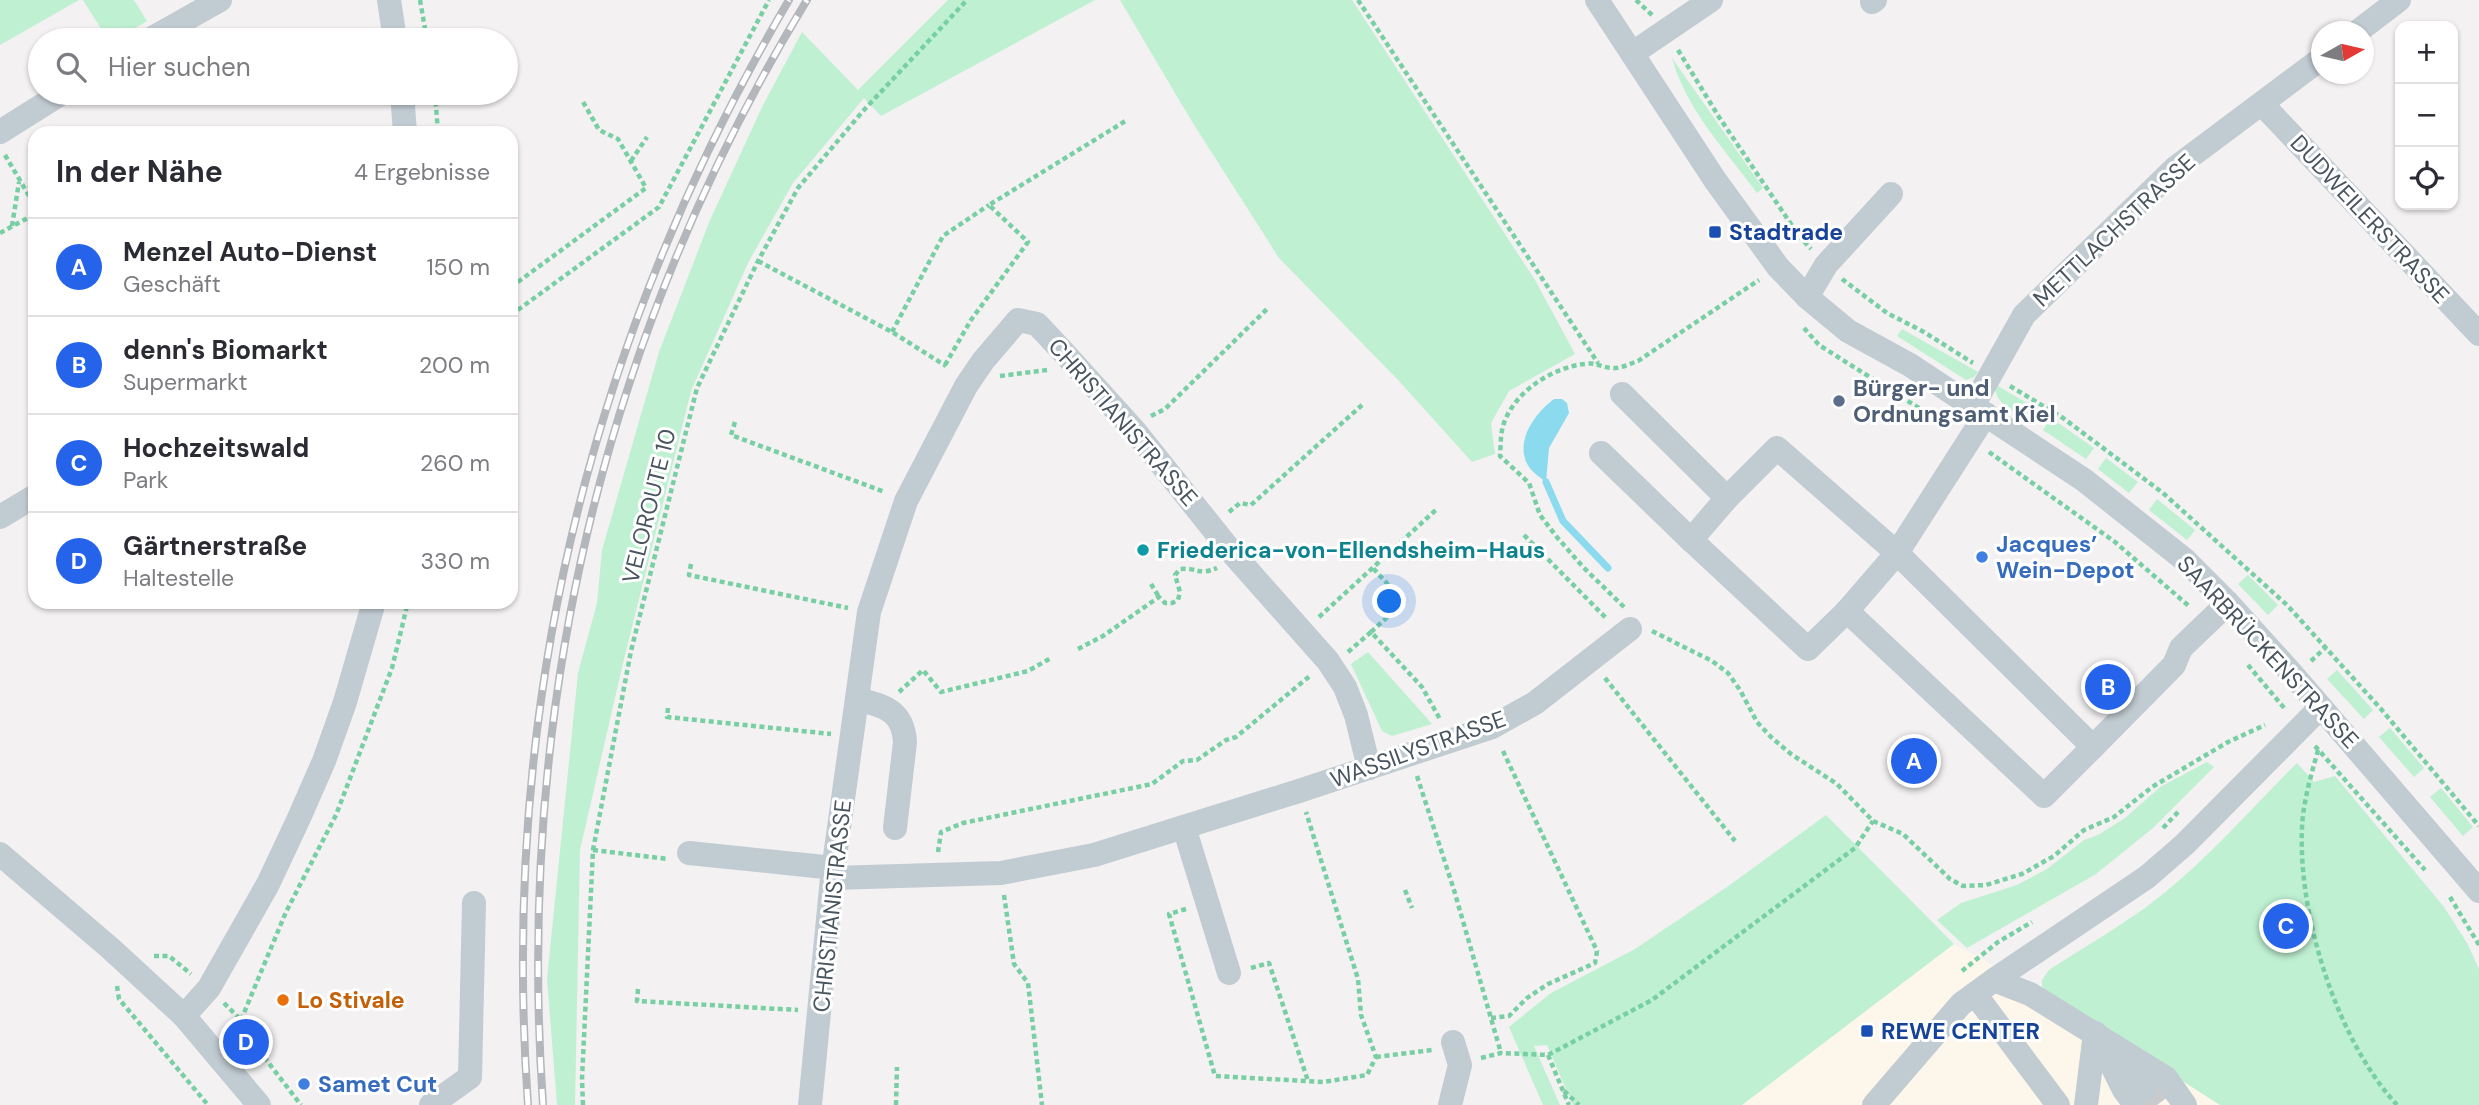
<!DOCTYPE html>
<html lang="de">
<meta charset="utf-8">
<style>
body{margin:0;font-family:"DM Sans",sans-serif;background:#f7f7f7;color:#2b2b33}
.controls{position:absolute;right:21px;top:21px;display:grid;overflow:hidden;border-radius:14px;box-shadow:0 2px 5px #0004}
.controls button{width:63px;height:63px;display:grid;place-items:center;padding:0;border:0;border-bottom:2px solid #e1e1e2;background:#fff;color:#2b2b33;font:35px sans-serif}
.compass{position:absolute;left:2311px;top:21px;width:63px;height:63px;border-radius:50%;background:#fff;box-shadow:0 2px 5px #0004;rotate:82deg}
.you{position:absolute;left:1390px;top:602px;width:24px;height:24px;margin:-18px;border:5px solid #fff;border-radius:50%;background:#1a73e8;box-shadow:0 0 0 10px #1a73e833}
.badge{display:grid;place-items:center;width:46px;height:46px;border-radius:50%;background:#2563eb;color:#fff;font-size:23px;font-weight:700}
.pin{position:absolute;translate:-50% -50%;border:4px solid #fff;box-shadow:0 2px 7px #0006}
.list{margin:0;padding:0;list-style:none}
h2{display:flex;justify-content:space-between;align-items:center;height:91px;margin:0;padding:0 28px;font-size:30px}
h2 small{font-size:23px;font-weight:400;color:#7c7c81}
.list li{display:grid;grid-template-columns:46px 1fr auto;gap:21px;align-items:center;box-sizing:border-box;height:98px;padding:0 28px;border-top:2px solid #e1e1e2}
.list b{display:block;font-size:26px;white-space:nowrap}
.list p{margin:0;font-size:23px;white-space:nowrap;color:#7c7c81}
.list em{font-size:23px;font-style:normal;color:#7c7c81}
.icon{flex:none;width:38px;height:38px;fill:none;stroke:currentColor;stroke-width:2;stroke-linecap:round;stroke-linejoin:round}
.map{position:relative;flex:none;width:2479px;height:1105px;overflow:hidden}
.search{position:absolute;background:#fff;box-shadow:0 2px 5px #0004;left:28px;top:28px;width:490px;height:77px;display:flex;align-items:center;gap:18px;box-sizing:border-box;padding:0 24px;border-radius:38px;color:#7c7c81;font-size:26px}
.panel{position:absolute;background:#fff;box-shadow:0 2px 5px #0004;left:28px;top:126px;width:490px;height:483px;border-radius:21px}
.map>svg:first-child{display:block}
</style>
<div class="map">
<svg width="2479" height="1105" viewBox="0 0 2479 1105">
<rect width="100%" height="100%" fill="#f3f1f1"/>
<polygon fill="#fdf7eb" points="1954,944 2048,995 2220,1105 1742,1105"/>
<g fill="#bff0d2">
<polygon points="0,0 79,0 0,45"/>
<polygon points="83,0 134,0 147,21 115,40 108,40"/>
<polygon points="948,0 1095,0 881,116 864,98 793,183 748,263 691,391 623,663 580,850 575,1105 557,1105 547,979 578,673 597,603 602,550 659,352 710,220 763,105 802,32 858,90"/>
<polygon points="1120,0 1352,0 1535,280 1575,354 1509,391 1491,423 1495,454 1472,462 1399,381 1279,258 1191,120"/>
<path d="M 1672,58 L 1763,188 L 1757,193 C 1726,151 1686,109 1672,58 Z"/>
<polygon points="1902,329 1978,372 1974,377 1966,380 1897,336"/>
<path d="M 1996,385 L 2039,410 L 2032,422 C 2018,413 1992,404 1996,385 Z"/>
<polygon points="2051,418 2094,448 2086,459 2043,430"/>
<polygon points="2106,458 2138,482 2129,493 2098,469"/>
<polygon points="2157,499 2195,530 2187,540 2149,510"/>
<polygon points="2248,575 2278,605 2268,615 2238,584"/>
<polygon points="1368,652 1432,724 1392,736 1382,731 1351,664"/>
<polygon points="2337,670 2373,710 2364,719 2327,679"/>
<polygon points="2390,728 2424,768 2414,777 2379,737"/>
<polygon points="2207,762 2214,767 2153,828 2096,874 1967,948 1937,920 1961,903 2017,885 2047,869 2084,840 2098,835 2125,818 2160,787"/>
<path d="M 2297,763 L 2314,782 L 2335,776 L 2444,907 L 2467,943 L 2479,969 L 2479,1105 L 2220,1105 L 2048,995 L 2042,986 L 2042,980 L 2049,970 C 2081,949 2114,930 2145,908 C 2201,867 2248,812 2297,763 Z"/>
<polygon points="2441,788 2473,827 2463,836 2430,797"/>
<polygon points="1826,815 1954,944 1742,1105 1573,1105 1547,1045 1534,1046 1560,1105 1543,1105 1509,1027 1551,993 1635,949 1727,887"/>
</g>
<path fill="#8cdaee" d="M 1554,399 L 1562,399 L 1567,403 L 1569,413 L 1549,448 L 1546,482 C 1541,478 1533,473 1529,467 C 1513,443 1535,413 1554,399 Z"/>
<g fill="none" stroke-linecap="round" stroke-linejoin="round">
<polyline stroke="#8cdaee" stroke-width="7" points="1546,482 1563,521 1608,568"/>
<polyline stroke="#c8cacc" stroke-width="24" stroke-dasharray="24 12" stroke-linecap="butt" points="2145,1089 2157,1105"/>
<g stroke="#77cfa3" stroke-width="4.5" stroke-dasharray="5 3.5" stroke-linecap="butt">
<polyline points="420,0 427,40"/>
<polyline points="1358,0 1598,363"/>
<polyline points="1636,0 1652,15"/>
<polyline points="1678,50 1719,117 1799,236 1811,249"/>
<polyline points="435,93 438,133"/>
<polyline points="5,155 35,206"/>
<polyline points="631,161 647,137"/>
<polyline points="12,226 19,182"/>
<polyline points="0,233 35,214"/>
<polyline points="758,261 892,332 946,366"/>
<polyline points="1842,279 1887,313 1924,332 1973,363"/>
<polyline points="511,287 646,188 618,139 599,130 582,100"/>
<polyline points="511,315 659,207 769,0"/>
<polyline points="1804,328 1819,345 1949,427"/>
<polyline points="892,332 943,236 989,205"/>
<polyline points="945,365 971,320 1028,242 989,205 1127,120"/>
<polyline points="1000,376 1047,370"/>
<polyline points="2010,386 2063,418 2163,493 2287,605 2381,709 2479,826"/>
<polyline points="1151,416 1165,409 1268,308"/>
<polyline points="735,422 731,435 885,492"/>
<polyline points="1989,452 2115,542 2190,607"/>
<polyline points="1229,512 1240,503 1251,505 1362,405"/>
<polyline points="1524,535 1607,619"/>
<polyline points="691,564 689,575 848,608"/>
<polyline points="1151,584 1159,597"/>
<path d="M 1624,607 L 1583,567 L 1556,536 L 1540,515 L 1529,483 L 1500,456 C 1501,443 1500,430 1506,418 C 1519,389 1554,367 1585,364 C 1595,362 1601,367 1611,368 C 1620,369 1629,364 1638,361 L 1759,280"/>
<polyline points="1319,617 1438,508"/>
<polyline points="1652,631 1712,661 1728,673 1740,690 1757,722 1772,738 1791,754 1837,784 1873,821 1903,834 1950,879 1963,886 1986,885 2022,874 2054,856 2084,830 2114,817 2152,787 2228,742 2265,725"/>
<polyline points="1371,632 1404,602 1373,568"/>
<path d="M 1078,649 L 1103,636 L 1159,597 L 1165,603 L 1172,603 L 1178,600 L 1180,592 L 1175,575 L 1180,569 C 1197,567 1198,576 1217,568"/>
<polyline points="1348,652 1371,632 1422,687 1441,721"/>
<polyline points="2311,661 2326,647"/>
<polyline points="2248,665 2285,709"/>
<polyline points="1605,678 1735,841"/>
<polyline points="899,692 923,670 941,692 1028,671 1051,658"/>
<polyline points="668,708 667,717 831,734"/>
<polyline points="2315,746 2425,870"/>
<path d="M 2318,750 C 2311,776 2303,802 2302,828 C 2298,916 2337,1040 2397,1105"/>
<polyline points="1417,776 1454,890 1501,1053"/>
<polyline points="2163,828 2179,811"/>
<polyline points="593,850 668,859"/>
<polyline points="938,852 941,832 963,823 1152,784 1183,761 1197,760 1226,740 1236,737 1311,675"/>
<polyline points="1405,890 1412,908"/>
<polyline points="1004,895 1014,964 1028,983 1042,1105"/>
<polyline points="2450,897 2479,945"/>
<polyline points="1186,909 1169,914 1215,1076 1323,1082 1367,1075 1376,1057 1361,1015 1358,979 1306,812"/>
<polyline points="154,956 169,956 191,974"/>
<polyline points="1251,968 1269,963 1308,1081"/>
<polyline points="1962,971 1998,942 2032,922"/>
<polyline points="117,986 119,999 208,1105"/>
<polyline points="638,989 637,1001 798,1010"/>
<polyline points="224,1003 241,1020 254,1044 301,1105"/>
<polyline points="1491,1018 1509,1016 1527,998 1548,984 1595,963 1597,951 1502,749"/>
<polyline points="241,1020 286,912 336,815 392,668 408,602"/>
<polyline points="1548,1055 1569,1105"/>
<polyline points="1376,1057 1432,1050"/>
<polyline points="1481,1058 1501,1053 1548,1055 1652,1000 1855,848 1873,821"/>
<polyline points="1564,1091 1579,1105"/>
<polyline points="583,1105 582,1079 593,850 631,651 697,388 758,261 798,188 863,111 967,0"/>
<polyline points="896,1105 897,1067"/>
</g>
<g stroke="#c1cbd2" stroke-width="24">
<polyline points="389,0 395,40"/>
<polyline points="1597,0 1715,180 1778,267 1807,297 1848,331 1910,365 2084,480 2185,560 2228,603 2294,676 2479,891"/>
<polyline points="1872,2 1875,0"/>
<polyline points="2357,32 2399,0"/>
<polyline points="149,40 220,0"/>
<polyline points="1633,53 1711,0"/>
<polyline points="402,93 405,133"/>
<polyline points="2262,104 2479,334"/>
<polyline points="0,132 62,93"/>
<polyline points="1807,297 1826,265 1891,194"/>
<polyline points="1622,394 1727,498 1777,448 1897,553 2093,747 2044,796 1847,611"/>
<polyline points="1973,406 2024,315 2175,168 2322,58"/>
<polyline points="1601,453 1691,540 1727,498"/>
<polyline points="0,517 35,496"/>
<polyline points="1691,540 1808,649 1847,611 1897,553 1986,414"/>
<path d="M 857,699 C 884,706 903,710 905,742 L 895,828"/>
<polyline points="2093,747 2174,665 2181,648 2228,603"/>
<polyline points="1184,827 1229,973"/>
<polyline points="689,853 834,868"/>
<polyline points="0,854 110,948 184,1016 259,1105"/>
<polyline points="832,878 1001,873 1094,855 1299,791 1492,727 1535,703 1630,629"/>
<polyline points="1994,980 2030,994 2166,1078 2185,1105"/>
<polyline points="1975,994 2058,1105"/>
<polyline points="184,1016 209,988 268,884 299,818 324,761 345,702 374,602"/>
<polyline points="2096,1034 2124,1090 2131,1099"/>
<polyline points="2117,1057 2145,1089"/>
<polyline points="431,1105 470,1077 474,903"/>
<polyline points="810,1105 832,878 869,612 906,501 966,386 983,361 1018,320 1037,324 1066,355 1134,430 1234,555 1328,661 1345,687 1356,715 1369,768"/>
<polyline points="1450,1105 1460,1065 1453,1042"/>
<polyline points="1874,1105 1961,1004 1994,980 2147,877 2185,844 2320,708"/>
<polyline points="2086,1105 2095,1033"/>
</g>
<g stroke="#b3b6bb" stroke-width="8">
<g id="rail">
<path d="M 528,1105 C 500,710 588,341 789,0"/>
<path d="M 543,1105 C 516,711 601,338 807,0"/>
</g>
</g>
<use href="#rail" stroke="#fff" stroke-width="5" stroke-dasharray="16" stroke-linecap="butt"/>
</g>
<g fill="#1a4fb4" stroke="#fff" stroke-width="2.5">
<rect x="1708" y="225" width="14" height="14" rx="3.5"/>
<rect x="1860" y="1024" width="14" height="14" rx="3.5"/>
</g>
<circle fill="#5c6f8a" stroke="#fff" stroke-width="2.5" cx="1839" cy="401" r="7"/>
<circle fill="#0f9aa8" stroke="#fff" stroke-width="2.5" cx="1143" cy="550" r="7"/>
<g fill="#3f7fe0" stroke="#fff" stroke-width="2.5">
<circle cx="1982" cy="557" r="7"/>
<circle cx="304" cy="1084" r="7"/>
</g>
<circle fill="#e8710a" stroke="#fff" stroke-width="2.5" cx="283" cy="1000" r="7"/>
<g text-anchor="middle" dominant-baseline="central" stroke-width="6" stroke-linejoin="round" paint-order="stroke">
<g font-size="23" fill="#48545e" stroke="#fff">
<text transform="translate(2370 219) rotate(47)">DUDWEILERSTRASSE</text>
<text transform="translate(2114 230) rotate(-43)">METTLACHSTRASSE</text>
<text transform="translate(1123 422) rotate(49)">CHRISTIANISTRASSE</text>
<text transform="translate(649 506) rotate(-76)">VELOROUTE 10</text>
<text transform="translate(2268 652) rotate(47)">SAARBRÜCKENSTRASSE</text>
<text transform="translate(1418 749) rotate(-20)">WASSILYSTRASSE</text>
<text transform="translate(832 906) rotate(-84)">CHRISTIANISTRASSE</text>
</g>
<g font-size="23" font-weight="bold" fill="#164399" stroke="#fff" text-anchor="start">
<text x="1729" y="232">Stadtrade</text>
<text x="1881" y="1031">REWE CENTER</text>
</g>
<g font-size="23" font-weight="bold" fill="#4e5e75" stroke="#fff" text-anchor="start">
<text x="1853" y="388">Bürger- und<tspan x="1853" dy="26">Ordnungsamt Kiel</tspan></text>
</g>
<g font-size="23" font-weight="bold" fill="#366cbe" stroke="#fff" text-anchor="start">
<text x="1996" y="544">Jacques’<tspan x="1996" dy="26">Wein-Depot</tspan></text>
<text x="318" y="1084">Samet Cut</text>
</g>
<g font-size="23" font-weight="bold" fill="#0d838f" stroke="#fff" text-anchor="start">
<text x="1157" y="550">Friederica-von-Ellendsheim-Haus</text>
</g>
<g font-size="23" font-weight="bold" fill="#c56008" stroke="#fff" text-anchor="start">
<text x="297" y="1000">Lo Stivale</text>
</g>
</g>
</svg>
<div class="controls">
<button>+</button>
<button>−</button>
<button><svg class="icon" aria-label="locate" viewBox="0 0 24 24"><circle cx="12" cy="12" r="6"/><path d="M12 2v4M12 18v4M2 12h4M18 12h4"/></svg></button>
</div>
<svg class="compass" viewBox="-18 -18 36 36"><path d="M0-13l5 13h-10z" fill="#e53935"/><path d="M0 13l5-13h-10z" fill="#7c7c81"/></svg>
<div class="you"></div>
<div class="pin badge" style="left:1914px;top:761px">A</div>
<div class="pin badge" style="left:2108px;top:687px">B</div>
<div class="pin badge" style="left:2286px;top:926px">C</div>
<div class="pin badge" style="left:246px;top:1042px">D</div>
<div class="search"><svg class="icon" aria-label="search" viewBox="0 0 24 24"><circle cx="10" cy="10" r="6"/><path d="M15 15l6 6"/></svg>Hier suchen</div>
<section class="panel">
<h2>In der Nähe<small>4 Ergebnisse</small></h2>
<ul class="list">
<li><span class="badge">A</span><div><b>Menzel Auto-Dienst</b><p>Geschäft</p></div><em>150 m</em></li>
<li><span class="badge">B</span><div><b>denn's Biomarkt</b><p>Supermarkt</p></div><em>200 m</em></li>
<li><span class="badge">C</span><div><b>Hochzeitswald</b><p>Park</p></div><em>260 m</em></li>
<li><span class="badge">D</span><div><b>Gärtnerstraße</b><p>Haltestelle</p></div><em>330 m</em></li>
</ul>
</section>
</div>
